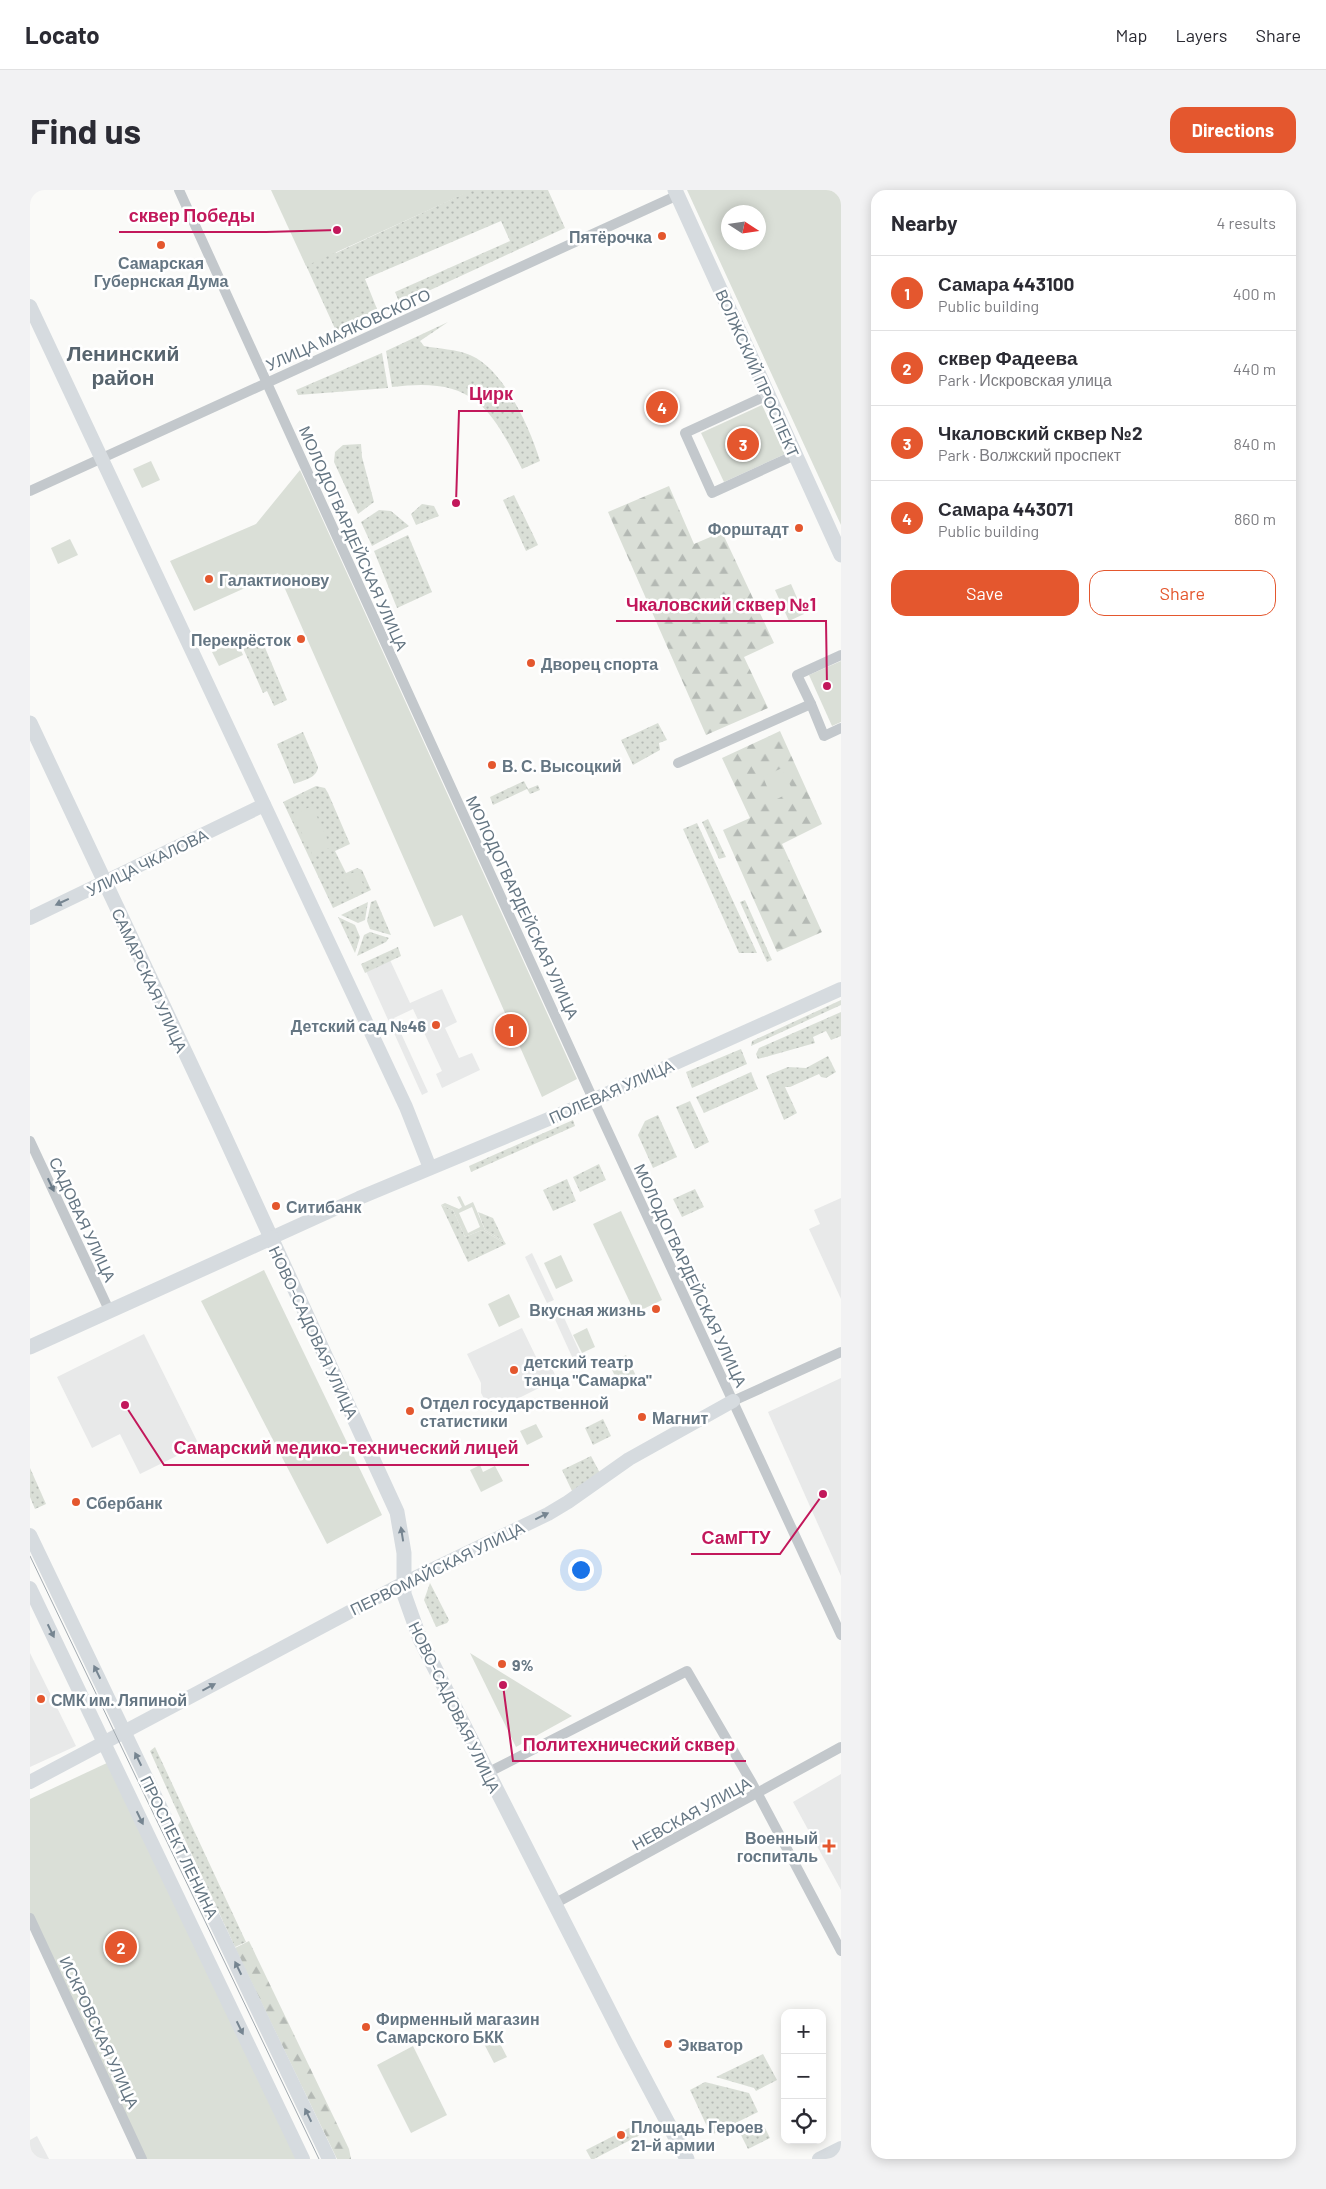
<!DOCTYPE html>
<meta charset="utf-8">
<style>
body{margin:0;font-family:Barlow,sans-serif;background:#f2f2f3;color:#2b2b33}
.controls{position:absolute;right:15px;bottom:15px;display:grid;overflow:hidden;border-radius:10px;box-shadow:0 2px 12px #0003}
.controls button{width:45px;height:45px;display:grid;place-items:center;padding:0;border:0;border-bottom:1px solid #e1e1e2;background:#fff;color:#2b2b33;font:25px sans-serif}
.compass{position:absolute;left:691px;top:15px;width:45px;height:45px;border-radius:50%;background:#fff;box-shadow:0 2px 12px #0003;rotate:102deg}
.you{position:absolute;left:550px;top:1379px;width:18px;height:18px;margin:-12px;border:4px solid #fff;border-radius:50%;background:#1a73e8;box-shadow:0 0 0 8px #1a73e833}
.badge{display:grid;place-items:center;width:32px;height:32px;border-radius:50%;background:#e4572e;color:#fff;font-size:16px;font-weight:700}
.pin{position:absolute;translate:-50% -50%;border:2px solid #fff;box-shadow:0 1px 5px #0006}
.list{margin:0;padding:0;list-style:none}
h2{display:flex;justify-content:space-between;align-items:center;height:65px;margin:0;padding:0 20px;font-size:21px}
h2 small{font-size:16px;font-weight:400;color:#7c7c81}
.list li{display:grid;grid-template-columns:32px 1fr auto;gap:15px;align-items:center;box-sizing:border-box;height:75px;padding:0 20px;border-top:1px solid #e1e1e2}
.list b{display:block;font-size:19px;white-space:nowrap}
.list p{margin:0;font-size:16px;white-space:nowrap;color:#7c7c81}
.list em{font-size:16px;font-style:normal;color:#7c7c81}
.actions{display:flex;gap:10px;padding:15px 20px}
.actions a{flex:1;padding:11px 0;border:1px solid #e4572e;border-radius:15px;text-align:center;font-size:18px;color:#e4572e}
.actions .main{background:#e4572e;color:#fff}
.icon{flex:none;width:28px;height:28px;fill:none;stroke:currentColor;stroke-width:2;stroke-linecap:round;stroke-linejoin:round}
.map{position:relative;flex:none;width:811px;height:1969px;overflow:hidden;border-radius:15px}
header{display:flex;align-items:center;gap:30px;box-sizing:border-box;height:70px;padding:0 25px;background:#fff;border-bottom:1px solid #e1e1e2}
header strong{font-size:24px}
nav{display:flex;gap:28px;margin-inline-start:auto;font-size:18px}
.intro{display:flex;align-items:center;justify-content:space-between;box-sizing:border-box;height:120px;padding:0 30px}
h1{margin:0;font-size:35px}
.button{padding:12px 22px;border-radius:15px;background:#e4572e;color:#fff;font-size:18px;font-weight:700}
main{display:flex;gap:30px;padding:0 30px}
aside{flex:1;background:#fff;border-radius:15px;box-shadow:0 2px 12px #0003}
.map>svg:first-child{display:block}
</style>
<header>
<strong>Locato</strong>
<nav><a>Map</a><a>Layers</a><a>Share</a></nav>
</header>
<div class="intro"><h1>Find us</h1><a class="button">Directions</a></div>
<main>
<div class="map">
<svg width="811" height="1969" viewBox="0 0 811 1969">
<defs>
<pattern id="grass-dots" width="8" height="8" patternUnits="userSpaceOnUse" patternTransform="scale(1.25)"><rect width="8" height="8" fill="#dadfd7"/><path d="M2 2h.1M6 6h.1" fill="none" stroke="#b4b9b4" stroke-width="1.8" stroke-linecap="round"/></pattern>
<pattern id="forest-firs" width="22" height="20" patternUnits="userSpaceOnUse" patternTransform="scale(1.25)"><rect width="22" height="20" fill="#dadfd7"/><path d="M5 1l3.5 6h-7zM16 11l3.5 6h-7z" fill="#b4b9b4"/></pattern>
</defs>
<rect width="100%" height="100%" fill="#fafaf8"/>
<g fill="#e8e9e9">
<polygon points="360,770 380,813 412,799 427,832 415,838 429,868 442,863 450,880 412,898 406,884 412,881 383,819 364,828 398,902 392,905 336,781"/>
<polygon points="811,1008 811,1109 779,1039 790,1034 784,1020"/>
<polygon points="502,1063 524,1110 517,1113 495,1067"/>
<polygon points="531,1121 551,1165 543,1169 523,1125"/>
<polygon points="492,1138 508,1171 517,1167 527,1189 461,1222 451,1203 451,1193 437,1164"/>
<polygon points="114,1144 169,1255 110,1284 90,1244 62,1258 27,1187"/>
<polygon points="811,1188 811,1386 738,1222"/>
<polygon points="0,1463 46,1556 0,1577"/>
<polygon points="811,1584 811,1700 763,1612"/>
<polygon points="7,1946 19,1969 0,1969 0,1950"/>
</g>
<g fill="url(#grass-dots)">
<polygon points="434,0 518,0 535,38 370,114 365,102 480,51 471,31 335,89 349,124 307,143 274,71 303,58 306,63 433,4"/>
<path d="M 418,132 L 390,151 L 394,156 C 409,159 426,159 440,165 C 474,179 500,238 510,271 L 492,279 C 459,213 440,187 362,197 L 356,161 Z"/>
<polygon points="352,163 358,198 268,205 266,200"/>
<polygon points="331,254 332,267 344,312 328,324 304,272 305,262 313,255"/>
<polygon points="484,305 508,355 496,361 473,310"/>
<polygon points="392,314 404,316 409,326 386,335 381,324"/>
<polygon points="349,320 361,321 379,336 342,356 331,332"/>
<polygon points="378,345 402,402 367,418 344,361"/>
<polygon points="224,443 231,448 257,510 244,516 237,501 233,503 209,449"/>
<polygon points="628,533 637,550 629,553 630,560 603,575 591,550"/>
<path d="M 273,542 L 288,577 C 287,588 274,590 264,594 L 247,554 Z"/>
<polygon points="494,591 498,599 508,595 510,600 500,604 497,599 463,615 460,607"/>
<polygon points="286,596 295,598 298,603 320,654 305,661 316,683 327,678 332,680 341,700 303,718 253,612"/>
<polygon points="678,629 696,667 689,669 672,632"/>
<polygon points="667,633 727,763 709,763 653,639"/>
<polygon points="346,710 361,745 340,739 337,731 341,712"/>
<polygon points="715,710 742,770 737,772 710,712"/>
<polygon points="338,712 335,730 328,733 311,725"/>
<polygon points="308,727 325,735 330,747 325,763"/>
<polygon points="340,742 359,748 356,752 327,766 334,745"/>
<polygon points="368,757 371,766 335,783 331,774"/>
<polygon points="811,810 811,815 721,856 722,851"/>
<polygon points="811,822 811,846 801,850 796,841 783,847 785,853 728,869 726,864 729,858"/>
<polygon points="711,859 717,874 662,898 656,882"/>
<polygon points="798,866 806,882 796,888 791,887 789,884 760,897 755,897 767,923 754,930 736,886 758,877 776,878"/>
<polygon points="721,882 728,899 674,923 666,907"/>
<polygon points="660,911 679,952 665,959 646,917"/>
<polygon points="628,925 647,967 623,978 608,945 615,931"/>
<polygon points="543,930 545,936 441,982 439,976"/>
<polygon points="569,974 576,990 550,1002 543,987"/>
<polygon points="537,989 546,1011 523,1021 513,1000"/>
<polygon points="665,999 674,1017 652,1027 643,1009"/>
<polygon points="411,1015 423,1020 435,1047 452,1040 476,1054 438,1072"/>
<polygon points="448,1022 463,1028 474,1051 455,1040"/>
<polygon points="573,1229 581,1246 563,1255 555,1238"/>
<polygon points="561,1266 571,1285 543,1303 532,1280"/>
<polygon points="0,1278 16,1314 5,1319 0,1307"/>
<polygon points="400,1393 419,1430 417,1433 406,1437 394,1410"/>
<polygon points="125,1557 216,1752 205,1757 148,1635 151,1630 120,1561"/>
<polygon points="733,1864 747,1890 726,1901 724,1898 686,1887"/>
<polygon points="675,1892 719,1903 728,1922 681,1945 660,1900"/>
<polygon points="733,1934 740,1948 718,1959 711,1945"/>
<polygon points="605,1935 610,1945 564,1969 561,1969 556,1960"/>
</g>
<g fill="url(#forest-firs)">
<polygon points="639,296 664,354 692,342 744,453 714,467 738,518 676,545 578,322"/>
<polygon points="750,541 792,634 752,654 792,742 747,762 693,640 720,628 692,568"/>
<polygon points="219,1751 319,1959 321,1969 307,1969 205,1758"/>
</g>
<g fill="#dadfd7" fill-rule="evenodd">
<polygon points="241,0 434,0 434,4 276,76"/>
<path d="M 657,0 L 811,0 L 811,335 ZM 698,22 L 728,22 L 728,52 L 698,52 Z"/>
<polygon points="732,215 755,264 694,292 671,243"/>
<polygon points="121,271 130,290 112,298 103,279"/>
<polygon points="270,280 547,889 512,907 432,725 404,737 248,383 164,421 140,371 226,334"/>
<polygon points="40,349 48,365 28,374 21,358"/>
<polygon points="761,394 774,424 759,431 745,400"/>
<polygon points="207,451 213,465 189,476 182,462"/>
<polygon points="811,471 811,532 802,536 779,485"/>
<polygon points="752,578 763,601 743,611 733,587"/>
<polygon points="282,616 301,657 283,666 263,625"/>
<polygon points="327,681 336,700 324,705 315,686"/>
<path d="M 430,1006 L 435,1016 L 443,1012 L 455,1040 L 474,1051 L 476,1054 L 452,1040 L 435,1047 L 423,1020 L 411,1015 L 415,1013 L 429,1019 L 432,1017 L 427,1007 ZM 442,1017 L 450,1037 L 438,1043 L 429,1023 Z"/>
<polygon points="591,1021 632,1110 605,1123 563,1034"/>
<polygon points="531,1065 543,1091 526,1099 514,1073"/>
<polygon points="234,1080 352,1325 297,1354 171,1111"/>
<polygon points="479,1104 490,1127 469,1137 458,1114"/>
<polygon points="557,1138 565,1157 552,1163 543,1145"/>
<polygon points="596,1165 608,1190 591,1198 579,1174"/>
<polygon points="506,1234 513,1247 497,1255 490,1241"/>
<polygon points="450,1275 453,1282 465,1276 473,1291 451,1302 440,1280"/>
<polygon points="440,1463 542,1526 486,1557"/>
<polygon points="79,1572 267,1969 116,1969 0,1724 0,1609"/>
<polygon points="464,1842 477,1867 464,1873 451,1848"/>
<polygon points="383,1856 417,1925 381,1943 347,1875"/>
</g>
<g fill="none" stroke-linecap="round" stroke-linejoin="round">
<g stroke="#c3c8cc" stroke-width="10">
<polyline points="149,0 563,909 811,1445"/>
<polyline points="738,205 655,243 682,303 765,265"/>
<polyline points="0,301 648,5"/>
<polyline points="781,514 794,546 811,538"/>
<polyline points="648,573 781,514 767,485 811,465"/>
<polyline points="0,951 79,1120"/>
<polyline points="703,1211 811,1162"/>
<polyline points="457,1583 657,1481 722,1593 811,1761"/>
<polyline points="524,1714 811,1557"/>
<polyline points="0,1728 112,1969"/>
</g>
<g stroke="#d6dbdf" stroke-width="14">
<polyline points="0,116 376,917 400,978"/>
<polyline points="0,728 234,615"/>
<polyline points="241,1048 329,1008 545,918 811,799"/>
<polyline points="0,1345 299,1969"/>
<polyline points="0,1398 273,1969"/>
<polyline points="0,1592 374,1393 518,1324 538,1312 599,1269 703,1211"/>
<polyline points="789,1969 811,1958"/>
</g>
<g stroke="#d6dbdf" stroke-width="15">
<polyline points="645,0 811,365"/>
<polyline points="0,533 188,932 367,1322 374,1363 374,1404 390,1449 595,1852 657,1969"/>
<polyline points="0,1157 241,1048"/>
</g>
<polyline stroke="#a2aab0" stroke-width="1" points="0,1366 289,1969"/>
</g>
<defs><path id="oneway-solid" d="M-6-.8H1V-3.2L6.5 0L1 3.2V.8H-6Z" transform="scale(1.25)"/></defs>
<g fill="#768591">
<use href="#oneway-solid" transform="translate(32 712) rotate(155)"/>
<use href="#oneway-solid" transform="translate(512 1326) rotate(-26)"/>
<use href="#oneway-solid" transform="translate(372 1344) rotate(-99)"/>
<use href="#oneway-solid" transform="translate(21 1441) rotate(64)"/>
<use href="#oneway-solid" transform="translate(67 1482) rotate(-116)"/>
<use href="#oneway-solid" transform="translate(179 1497) rotate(-28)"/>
<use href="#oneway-solid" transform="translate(108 1569) rotate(-116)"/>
<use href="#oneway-solid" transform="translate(110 1628) rotate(64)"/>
<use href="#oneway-solid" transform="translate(208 1778) rotate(-116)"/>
<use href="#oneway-solid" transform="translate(210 1838) rotate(64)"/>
<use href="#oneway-solid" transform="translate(278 1925) rotate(-116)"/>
</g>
<use fill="#6a7a87" href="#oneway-solid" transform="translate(21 995) rotate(65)"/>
<g fill="#e4572e" stroke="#fff" stroke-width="2">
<circle cx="632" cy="46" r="5"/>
<circle cx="131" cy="55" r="5"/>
<circle cx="769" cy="338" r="5"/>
<circle cx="179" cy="389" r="5"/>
<circle cx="271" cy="449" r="5"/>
<circle cx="501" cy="473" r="5"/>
<circle cx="462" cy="575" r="5"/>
<circle cx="406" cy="835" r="5"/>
<circle cx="246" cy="1016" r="5"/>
<circle cx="626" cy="1119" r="5"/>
<circle cx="484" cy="1180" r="5"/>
<circle cx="380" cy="1221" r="5"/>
<circle cx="612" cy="1227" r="5"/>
<circle cx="46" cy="1312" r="5"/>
<circle cx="472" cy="1474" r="5"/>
<circle cx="11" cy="1509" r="5"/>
<path d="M796.5 1648.5h5v5h5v5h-5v5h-5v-5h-5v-5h5z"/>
<circle cx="336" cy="1837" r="5"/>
<circle cx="638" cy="1854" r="5"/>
<circle cx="591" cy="1945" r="5"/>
</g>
<g text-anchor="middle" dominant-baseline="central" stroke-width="5" stroke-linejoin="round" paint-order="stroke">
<g font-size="16" font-weight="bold" fill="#657683" stroke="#fff" text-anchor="start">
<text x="622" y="46" text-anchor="end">Пятёрочка</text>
<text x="131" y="72" text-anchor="middle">Самарская<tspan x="131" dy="18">Губернская Дума</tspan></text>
<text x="759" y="338" text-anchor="end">Форштадт</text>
<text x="189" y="389">Галактионову</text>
<text x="261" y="449" text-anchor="end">Перекрёсток</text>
<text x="511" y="473">Дворец спорта</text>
<text x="472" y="575">В. С. Высоцкий</text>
<text x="396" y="835" text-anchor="end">Детский сад №46</text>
<text x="256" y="1016">Ситибанк</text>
<text x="616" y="1119" text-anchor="end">Вкусная жизнь</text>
<text x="494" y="1171">детский театр<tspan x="494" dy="18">танца "Самарка"</tspan></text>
<text x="390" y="1212">Отдел государственной<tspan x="390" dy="18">статистики</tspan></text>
<text x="622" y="1227">Магнит</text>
<text x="56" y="1312">Сбербанк</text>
<text x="482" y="1474">9%</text>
<text x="21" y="1509">СМК им. Ляпиной</text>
<text x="788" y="1647" text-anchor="end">Военный<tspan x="788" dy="18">госпиталь</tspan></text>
<text x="346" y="1828">Фирменный магазин<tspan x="346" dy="18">Самарского БКК</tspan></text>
<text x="648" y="1854">Экватор</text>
<text x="601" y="1936">Площадь Героев<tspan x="601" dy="18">21-й армии</tspan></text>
</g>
<g font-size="16" fill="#657683" stroke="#fff">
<text transform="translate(318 139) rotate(-24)">УЛИЦА МАЯКОВСКОГО</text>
<text transform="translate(728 183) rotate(66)">ВОЛЖСКИЙ ПРОСПЕКТ</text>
<text transform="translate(324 348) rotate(66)">МОЛОДОГВАРДЕЙСКАЯ УЛИЦА</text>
<text transform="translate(117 672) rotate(-26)">УЛИЦА ЧКАЛОВА</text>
<text transform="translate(493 717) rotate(65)">МОЛОДОГВАРДЕЙСКАЯ УЛИЦА</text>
<text transform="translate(120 790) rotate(65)">САМАРСКАЯ УЛИЦА</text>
<text transform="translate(581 901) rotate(-24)">ПОЛЕВАЯ УЛИЦА</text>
<text transform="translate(53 1029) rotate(65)">САДОВАЯ УЛИЦА</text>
<text transform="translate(661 1085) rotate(65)">МОЛОДОГВАРДЕЙСКАЯ УЛИЦА</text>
<text transform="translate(284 1142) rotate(65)">НОВО-САДОВАЯ УЛИЦА</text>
<text transform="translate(407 1378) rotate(-26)">ПЕРВОМАЙСКАЯ УЛИЦА</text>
<text transform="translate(425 1517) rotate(64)">НОВО-САДОВАЯ УЛИЦА</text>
<text transform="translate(661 1623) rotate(-29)">НЕВСКАЯ УЛИЦА</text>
<text transform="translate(150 1657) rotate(64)">ПРОСПЕКТ ЛЕНИНА</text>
<text transform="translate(70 1842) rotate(65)">ИСКРОВСКАЯ УЛИЦА</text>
</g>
<g font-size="21" font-weight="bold" fill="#57646e" stroke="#fff">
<text x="93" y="162">Ленинский<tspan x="93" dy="24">район</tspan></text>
</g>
</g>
<path fill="none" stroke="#c2185b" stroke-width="2" d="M307 40L236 42H89M426 313L429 221H493M797 496L796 431H586M95 1215L134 1275H499M793 1304L750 1364H661M473 1495L483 1571H716"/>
<g fill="#c2185b" stroke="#fff" stroke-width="2">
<circle cx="307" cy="40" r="5"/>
<circle cx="426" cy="313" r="5"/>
<circle cx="797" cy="496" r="5"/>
<circle cx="95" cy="1215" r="5"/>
<circle cx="793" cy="1304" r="5"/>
<circle cx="473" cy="1495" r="5"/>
</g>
<g font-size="18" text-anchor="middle" font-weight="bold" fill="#c2185b" stroke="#fff" stroke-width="5" stroke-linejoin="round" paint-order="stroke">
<text x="162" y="32">сквер Победы</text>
<text x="461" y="210">Цирк</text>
<text x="691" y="421">Чкаловский сквер №1</text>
<text x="316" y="1264">Самарский медико-технический лицей</text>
<text x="706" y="1354">СамГТУ</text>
<text x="599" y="1561">Политехнический сквер</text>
</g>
</svg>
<div class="controls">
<button>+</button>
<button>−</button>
<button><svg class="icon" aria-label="locate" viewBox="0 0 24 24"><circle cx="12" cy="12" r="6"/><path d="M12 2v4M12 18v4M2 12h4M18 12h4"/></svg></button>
</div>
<svg class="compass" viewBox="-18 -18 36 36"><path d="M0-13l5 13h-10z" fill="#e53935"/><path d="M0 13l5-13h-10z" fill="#7c7c81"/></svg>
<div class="you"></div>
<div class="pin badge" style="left:481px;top:840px">1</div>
<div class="pin badge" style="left:91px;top:1757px">2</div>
<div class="pin badge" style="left:713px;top:254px">3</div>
<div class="pin badge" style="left:632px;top:217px">4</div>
</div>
<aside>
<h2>Nearby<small>4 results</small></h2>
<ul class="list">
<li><span class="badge">1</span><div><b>Самара 443100</b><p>Public building</p></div><em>400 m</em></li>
<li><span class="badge">2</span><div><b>сквер Фадеева</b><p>Park · Искровская улица</p></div><em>440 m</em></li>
<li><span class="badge">3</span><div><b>Чкаловский сквер №2</b><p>Park · Волжский проспект</p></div><em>840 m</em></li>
<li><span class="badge">4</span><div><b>Самара 443071</b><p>Public building</p></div><em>860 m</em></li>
</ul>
<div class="actions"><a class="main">Save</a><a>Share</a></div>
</aside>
</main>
